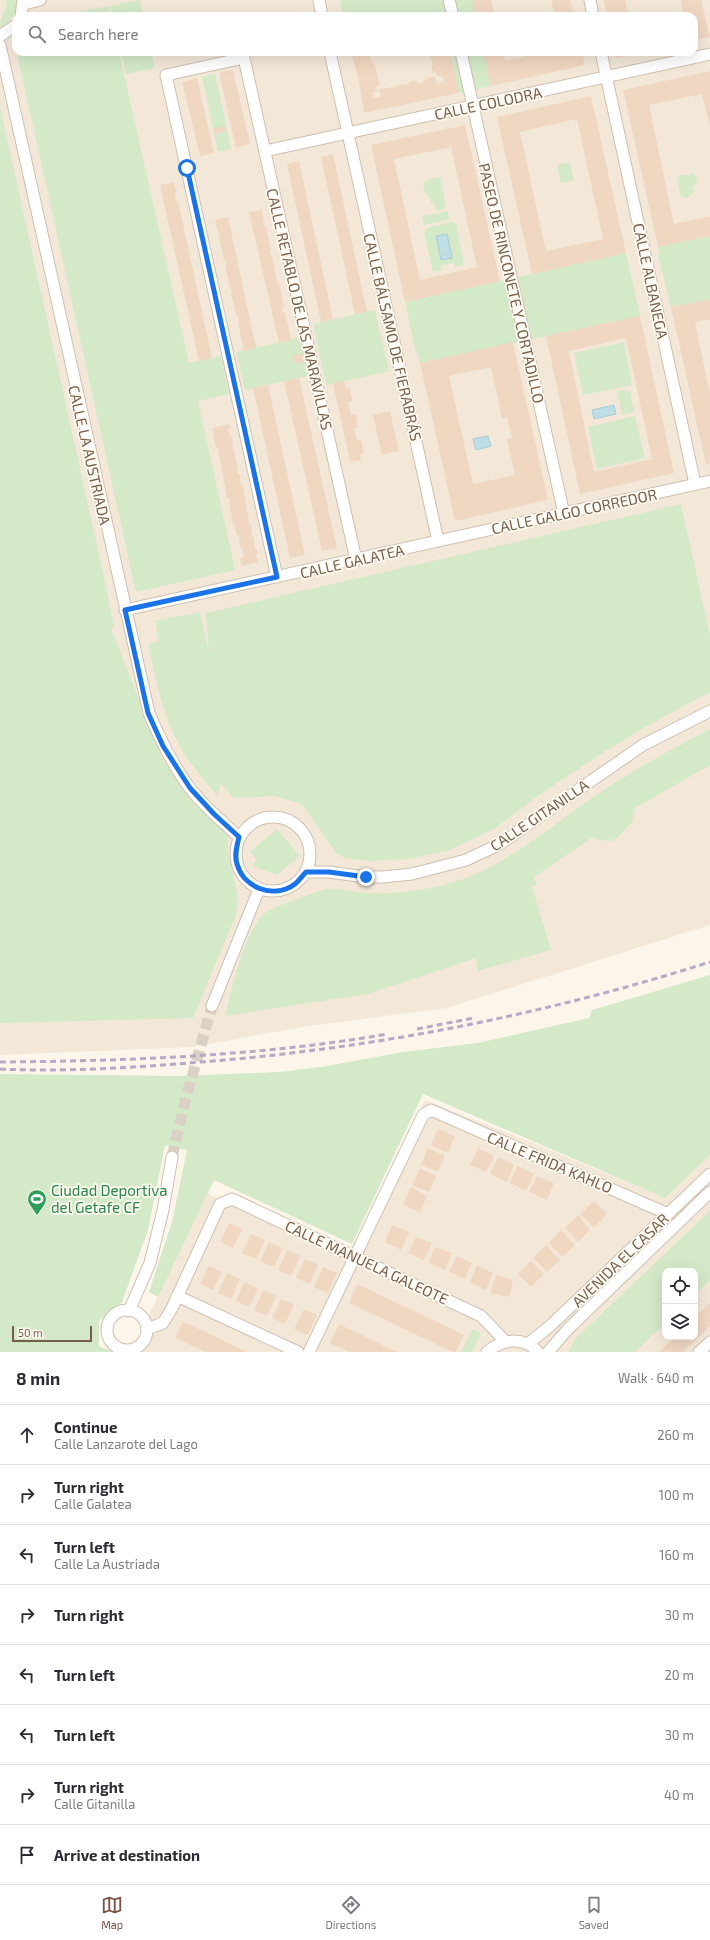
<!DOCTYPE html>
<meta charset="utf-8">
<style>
body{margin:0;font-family:"Exo 2",sans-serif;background:#f7f7f7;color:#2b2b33}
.controls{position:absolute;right:12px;bottom:12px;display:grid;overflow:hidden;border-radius:8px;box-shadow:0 4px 16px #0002}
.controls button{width:36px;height:36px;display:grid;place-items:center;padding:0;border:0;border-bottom:1px solid #e1e1e2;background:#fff;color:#2b2b33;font:20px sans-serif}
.scale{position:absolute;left:12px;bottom:10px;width:80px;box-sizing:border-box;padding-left:4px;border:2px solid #765e4e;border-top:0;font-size:11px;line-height:14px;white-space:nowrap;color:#765e4e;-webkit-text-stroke:3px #fefaf0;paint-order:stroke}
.stop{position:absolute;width:12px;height:12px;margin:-9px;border:3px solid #1a73e8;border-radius:50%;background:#fff}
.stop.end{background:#1a73e8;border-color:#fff;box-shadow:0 1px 4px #0008}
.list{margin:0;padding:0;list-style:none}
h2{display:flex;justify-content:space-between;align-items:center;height:52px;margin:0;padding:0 16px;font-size:17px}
h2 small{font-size:13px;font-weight:400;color:#7c7c81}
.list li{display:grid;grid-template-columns:26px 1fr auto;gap:12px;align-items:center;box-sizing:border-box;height:60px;padding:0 16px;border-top:1px solid #e1e1e2}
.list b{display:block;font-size:15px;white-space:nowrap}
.list p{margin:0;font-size:13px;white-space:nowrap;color:#7c7c81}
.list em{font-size:13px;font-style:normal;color:#7c7c81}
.icon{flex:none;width:22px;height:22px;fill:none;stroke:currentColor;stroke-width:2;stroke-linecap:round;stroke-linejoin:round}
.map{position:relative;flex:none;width:710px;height:1352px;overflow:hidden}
.search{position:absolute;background:#fff;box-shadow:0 4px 16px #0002;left:12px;right:12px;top:12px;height:44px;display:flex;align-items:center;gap:10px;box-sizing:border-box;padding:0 14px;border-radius:12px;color:#7c7c81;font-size:15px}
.sheet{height:532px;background:#fff}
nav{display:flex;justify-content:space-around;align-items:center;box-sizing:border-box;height:56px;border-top:1px solid #e1e1e2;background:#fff;font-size:11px;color:#7c7c81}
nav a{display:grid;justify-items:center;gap:2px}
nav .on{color:#7c4f42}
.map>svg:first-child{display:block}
</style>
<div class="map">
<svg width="710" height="1352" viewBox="0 0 710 1352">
<rect width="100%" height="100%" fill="#fcf6ea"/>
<g fill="#f3e8d8" fill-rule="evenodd">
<path d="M 0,0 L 710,0 L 710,925 L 447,1008 L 309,1026 L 192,1047 L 0,1055 ZM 16,16 L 694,16 L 694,52 L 16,52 Z"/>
<path d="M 425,1100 L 526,1140 L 665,1198 L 710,1154 L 710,1352 L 132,1352 L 206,1193 L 347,1258 ZM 665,1271 L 695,1271 L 695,1337 L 665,1337 Z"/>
</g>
<g fill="#d3e9c8">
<path d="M 7,0 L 17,0 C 17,12 11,22 0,27 C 0,17 6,10 7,0 Z"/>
<polygon points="140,0 143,16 112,16 110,6"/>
<polygon points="340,0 472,0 475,16 442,16 441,14 432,16 343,16"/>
<polygon points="108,6 111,16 57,16"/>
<polygon points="20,52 119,52 189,363 221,356 229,394 198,401 235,570 136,592 18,58"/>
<polygon points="121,52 151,52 155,68 126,74"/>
<polygon points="450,52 483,52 491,86 459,93"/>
<polygon points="215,74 231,149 218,152 202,77"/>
<polygon points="0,107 104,577 114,627 111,628 162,759 190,800 228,833 228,854 238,896 236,915 193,1018 0,1023"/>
<polygon points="570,162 574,180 561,183 557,165"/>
<polygon points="693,172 698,182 692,187 694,192 687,198 681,196 677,179 680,175 689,175"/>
<polygon points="440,177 446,208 436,211 435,203 431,203 430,197 425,193 423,184 426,180"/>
<polygon points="448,211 449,219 424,225 422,216"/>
<polygon points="452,222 456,224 464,265 455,267 454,263 441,265 442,270 433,272 424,232 427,228"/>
<polygon points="710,236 710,299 671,307 658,255 660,254 658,247"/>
<polygon points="626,253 640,316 420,363 417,352 416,352 405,302"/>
<polygon points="375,310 389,371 326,385 313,324"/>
<polygon points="299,338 308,376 245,390 236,352"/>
<polygon points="624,342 632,385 583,395 574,353"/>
<polygon points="625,390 626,392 630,391 634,412 622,415 617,391"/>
<polygon points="635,416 645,458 597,469 588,427"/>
<path d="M 681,504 L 710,636 L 710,692 L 654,722 L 604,752 L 539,795 L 494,829 L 450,850 L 408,859 L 369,861 L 345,858 L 337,854 L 302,804 L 274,796 L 234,798 L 220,783 L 218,796 C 202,778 186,760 175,737 C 161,708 155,675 148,644 L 159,641 L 155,621 L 200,612 L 209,653 L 206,613 Z"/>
<path d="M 710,729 L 710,765 L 635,808 L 632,822 L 617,838 L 611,841 L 599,840 L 593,837 L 534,877 L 537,884 L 532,887 L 551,950 L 478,971 L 476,958 L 367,994 L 225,1016 C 232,990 245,925 268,911 C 274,907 321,890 328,889 C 340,888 355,893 367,893 C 398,895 434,889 463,879 C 514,860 555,823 599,793 C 635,769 672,749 710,729 Z"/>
<polygon points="277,829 300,856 277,875 253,866 256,859 250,852"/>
<polygon points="710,975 710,1155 665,1198 423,1094 352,1244 214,1180 158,1297 149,1292 172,1222 187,1150 165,1145 148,1230 122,1302 99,1321 99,1346 112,1352 0,1352 0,1074 176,1076 279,1072 321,1067 403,1052 478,1043 589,1018 592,1010"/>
<polygon points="710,1211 710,1280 695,1294 695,1271 665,1271 665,1323 635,1352 569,1352 575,1339"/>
<polygon points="472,1329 481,1333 472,1352 461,1352"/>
</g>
<g fill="#bedde5" stroke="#a5ccd7">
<polygon points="447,234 452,258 441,260 436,236"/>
<polygon points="614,405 616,414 594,419 592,410"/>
<polygon points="488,436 491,446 476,450 473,439"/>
</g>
<g fill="#f0d7c2" fill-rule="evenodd">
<polygon points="472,0 491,0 495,16 475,16"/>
<polygon points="551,0 570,0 574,16 555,16"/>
<polygon points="604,0 625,0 629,16 607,16"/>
<polygon points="681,0 701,0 710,37 694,41 694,16 684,16"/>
<polygon points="351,52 372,52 373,55 370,56 371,61 372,60 373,65 375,65 380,85 376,86 377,91 372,93 373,98 381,97 379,89 397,87 397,85 409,84 409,82 417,80 418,84 423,83 423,81 427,80 427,78 435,76 437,84 444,82 443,76 437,77 436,72 433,73 431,65 433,65 429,53 430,52 450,52 459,93 364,113 359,81"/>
<polygon points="483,52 503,52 505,61 546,52 582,52 585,65 491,86"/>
<polygon points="615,52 640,52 640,53 616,58"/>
<polygon points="233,70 250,144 236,148 219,73"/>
<polygon points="710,71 710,127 702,94 649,105 674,224 710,216 710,236 658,247 623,90"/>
<polygon points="197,78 214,153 200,156 182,82"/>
<path d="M 591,96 L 626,253 L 532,274 L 497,117 ZM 577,119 L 603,239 L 546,251 L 520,132 Z"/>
<path d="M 465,125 L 500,281 L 405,302 L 371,145 ZM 451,147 L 477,267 L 420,280 L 394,159 Z"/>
<polygon points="224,126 225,132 215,134 214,128"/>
<polygon points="333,154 367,312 355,314 321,157"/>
<polygon points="299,161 333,319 321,322 287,164"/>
<polygon points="174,182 176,192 175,193 176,201 178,201 211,353 212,358 199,361 160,185"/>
<polygon points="262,210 264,226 266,226 271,250 270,251 271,255 272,255 277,283 279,283 284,307 282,308 283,312 285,312 291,340 279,343 249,212"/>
<polygon points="228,217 256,348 244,351 238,322 239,322 238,317 237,318 231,293 233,291 230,289 225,265 227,265 226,260 224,261 219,236 220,232 218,232 215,220"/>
<polygon points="710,299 710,319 695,322 710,395 710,464 706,465 671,307"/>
<path d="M 640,316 L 674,473 L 580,494 L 546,336 ZM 626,338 L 652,459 L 594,472 L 569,351 Z"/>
<path d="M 513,342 L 548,500 L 455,521 L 420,363 ZM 491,367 L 502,418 L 507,417 L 512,438 L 507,439 L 515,475 L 473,484 L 449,376 Z"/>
<polygon points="302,353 304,362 295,364 293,355"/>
<polygon points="299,378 337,548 322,551 284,381"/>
<polygon points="344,381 346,389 350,388 351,395 353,401 348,402 351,415 356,414 357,420 358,427 354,428 357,440 361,440 364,453 360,454 361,460 350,462 333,383"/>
<polygon points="268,385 305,555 290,558 253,388"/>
<polygon points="390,411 399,451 382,455 373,415"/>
<polygon points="229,424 230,429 228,429 230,437 232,436 233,449 234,449 236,462 237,461 238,466 237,467 238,474 240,474 241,487 243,486 247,512 248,512 249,525 251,524 252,529 251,530 252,537 254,537 255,550 257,549 258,554 256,555 258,562 242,566 240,558 244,557 243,552 242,548 240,548 239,535 237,536 234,523 233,524 231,516 233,515 230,511 229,498 227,498 218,448 216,448 212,428"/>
<polygon points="438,1129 455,1136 448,1153 431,1145"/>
<polygon points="428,1148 445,1156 438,1172 421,1165"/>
<polygon points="478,1148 494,1156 486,1172 470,1165"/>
<polygon points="498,1157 514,1165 507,1182 490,1174"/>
<polygon points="517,1166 534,1174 526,1191 510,1183"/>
<polygon points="420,1168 436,1176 429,1192 412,1185"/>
<polygon points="537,1176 554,1183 547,1200 529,1192"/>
<polygon points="411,1187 427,1196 420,1213 403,1204"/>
<polygon points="594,1201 607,1214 594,1228 580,1214"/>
<polygon points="578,1215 590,1230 578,1242 565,1228"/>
<polygon points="229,1223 242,1229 233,1248 220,1242"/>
<polygon points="392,1225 409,1232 401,1250 385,1242"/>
<polygon points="561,1230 575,1245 562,1257 549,1243"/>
<polygon points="251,1234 265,1240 256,1259 242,1253"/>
<polygon points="416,1237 432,1243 424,1260 408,1253"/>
<polygon points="269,1242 283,1248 274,1267 260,1261"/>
<polygon points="546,1245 560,1260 547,1272 533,1258"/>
<polygon points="435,1247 452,1253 445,1270 429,1263"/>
<polygon points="287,1250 300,1256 291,1276 278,1270"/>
<polygon points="457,1256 472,1263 465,1279 449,1272"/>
<polygon points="305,1259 318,1265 310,1284 296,1278"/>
<polygon points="531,1261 544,1274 531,1287 518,1274"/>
<polygon points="477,1265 493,1273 486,1290 470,1282"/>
<polygon points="209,1266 222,1272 213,1290 200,1284"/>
<polygon points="323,1267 337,1273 328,1293 314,1287"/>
<polygon points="227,1273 240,1279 231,1299 218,1293"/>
<polygon points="496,1275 513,1280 509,1297 490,1293"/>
<polygon points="244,1282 258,1289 249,1307 236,1301"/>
<polygon points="357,1284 464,1335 456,1352 453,1352 349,1303"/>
<polygon points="263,1290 276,1296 267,1316 254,1310"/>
<polygon points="281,1299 294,1305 285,1324 272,1318"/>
<polygon points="710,1303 710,1326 683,1352 659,1352 675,1337 695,1337 695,1317"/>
<polygon points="304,1309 317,1315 308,1335 294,1329"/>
<polygon points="183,1322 201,1330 247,1352 206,1352 175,1338"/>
<polygon points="339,1324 347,1328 397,1352 350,1352 330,1343"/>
</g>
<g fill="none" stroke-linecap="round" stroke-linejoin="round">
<polyline stroke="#dad0c3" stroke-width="11" stroke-dasharray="11 5.5" stroke-linecap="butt" points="172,1157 186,1098 212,1006"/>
<g stroke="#cebfb0" stroke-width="13">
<g id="street">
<polyline points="319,0 322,16"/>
<polyline points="449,0 453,16"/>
<polyline points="590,0 593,16"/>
<polyline points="24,4 40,0"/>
<polyline points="21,16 23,0"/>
<polyline points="0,36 16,25"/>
<path d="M 0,45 L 149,713 C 160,739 172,764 189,787 C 203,806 222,821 239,837"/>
<polyline points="330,52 438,541"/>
<polyline points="461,52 564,514"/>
<polyline points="601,52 695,484"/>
<polyline points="265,151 710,54"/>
<polyline points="277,577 166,75 244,58 356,560"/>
<polyline points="125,610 710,481"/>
<circle cx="273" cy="854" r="37"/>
<polyline points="306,872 329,872 366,877 383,877 412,874 466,860 500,844 643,745 710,711"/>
<polyline points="212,1006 259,889"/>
<polyline points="177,1296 298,1352"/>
<circle cx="127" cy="1330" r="20"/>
<polyline points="129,1311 150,1263 163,1210 172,1157"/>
<polyline points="147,1329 163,1323 172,1308 220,1204 232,1199 481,1316 505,1341"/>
<polyline points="528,1344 551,1325 710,1174"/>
<polyline points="309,1352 423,1115 431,1110 668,1214"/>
<path d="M 487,1352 C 502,1339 523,1336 538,1352"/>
<polyline points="548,1352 568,1329 710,1192"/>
<polyline points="699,1352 710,1342"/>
</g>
</g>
<use href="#street" stroke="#fff" stroke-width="11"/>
<g stroke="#baa7c6" stroke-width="3" stroke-dasharray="6 4" stroke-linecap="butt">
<polyline points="417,1029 474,1018"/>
<path d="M 0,1062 C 130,1061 259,1056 388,1034"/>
<path d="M 0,1069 C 61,1072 127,1068 188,1063 C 366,1050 541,1016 710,962"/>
</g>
</g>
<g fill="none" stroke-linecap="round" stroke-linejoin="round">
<path stroke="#1a73e8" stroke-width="5" d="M 187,168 L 277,577 L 125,610 L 148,713 L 163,746 L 190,788 L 214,814 L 239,837 C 237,846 234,855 237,864 C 244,889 275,899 295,884 C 299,881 302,876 306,872 L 329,872 L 366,877"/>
</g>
<defs>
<g id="stadium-pin" transform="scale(1)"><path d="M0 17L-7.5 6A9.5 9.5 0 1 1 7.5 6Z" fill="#2e9e5b" stroke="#fefaf0"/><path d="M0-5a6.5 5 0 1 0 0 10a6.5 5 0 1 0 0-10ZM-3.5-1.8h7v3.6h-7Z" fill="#fff"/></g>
</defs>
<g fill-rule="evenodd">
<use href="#stadium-pin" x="37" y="1199"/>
</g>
<g text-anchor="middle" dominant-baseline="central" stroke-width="3.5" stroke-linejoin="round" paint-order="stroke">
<g font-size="15" fill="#765e4e" stroke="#fefaf0">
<text transform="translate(488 103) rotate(-12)">CALLE COLODRA</text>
<text transform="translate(651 281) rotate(78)">CALLE ALBANEGA</text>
<text transform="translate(512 283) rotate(77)">PASEO DE RINCONETE Y CORTADILLO</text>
<text transform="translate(300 309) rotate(77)">CALLE RETABLO DE LAS MARAVILLAS</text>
<text transform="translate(393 337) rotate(77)">CALLE BÁLSAMO DE FIERABRÁS</text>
<text transform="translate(90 455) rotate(77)">CALLE LA AUSTRIADA</text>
<text transform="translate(574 511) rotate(-12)">CALLE GALGO CORREDOR</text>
<text transform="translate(352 561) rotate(-13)">CALLE GALATEA</text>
<text transform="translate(539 815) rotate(-34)">CALLE GITANILLA</text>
<text transform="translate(550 1162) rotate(23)">CALLE FRIDA KAHLO</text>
<text transform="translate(620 1260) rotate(-44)">AVENIDA EL CASAR</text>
<text transform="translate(367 1262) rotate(25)">CALLE MANUELA GALEOTE</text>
</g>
<g font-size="15" fill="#27864d" stroke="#fefaf0" text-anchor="start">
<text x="51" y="1190">Ciudad Deportiva<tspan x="51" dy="17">del Getafe CF</tspan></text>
</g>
</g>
</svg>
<div class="controls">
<button><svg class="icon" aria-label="locate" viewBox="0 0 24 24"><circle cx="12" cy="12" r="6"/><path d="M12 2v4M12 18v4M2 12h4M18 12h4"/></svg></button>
<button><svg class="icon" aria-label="layers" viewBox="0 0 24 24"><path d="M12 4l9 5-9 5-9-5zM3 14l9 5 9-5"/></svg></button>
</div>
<div class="scale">50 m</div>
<div class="stop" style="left:187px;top:168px"></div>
<div class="stop end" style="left:366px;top:877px"></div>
<div class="search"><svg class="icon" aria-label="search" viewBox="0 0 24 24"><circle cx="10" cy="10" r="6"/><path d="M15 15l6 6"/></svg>Search here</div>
</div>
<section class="sheet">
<h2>8 min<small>Walk · 640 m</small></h2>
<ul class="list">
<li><svg class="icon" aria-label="ahead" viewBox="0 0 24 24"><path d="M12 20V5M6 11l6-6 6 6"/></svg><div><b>Continue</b><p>Calle Lanzarote del Lago</p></div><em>260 m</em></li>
<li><svg class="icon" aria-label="right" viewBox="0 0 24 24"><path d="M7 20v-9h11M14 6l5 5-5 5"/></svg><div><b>Turn right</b><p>Calle Galatea</p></div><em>100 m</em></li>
<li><svg class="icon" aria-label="left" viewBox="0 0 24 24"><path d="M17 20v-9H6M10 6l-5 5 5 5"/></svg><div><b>Turn left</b><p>Calle La Austriada</p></div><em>160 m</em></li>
<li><svg class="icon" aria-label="right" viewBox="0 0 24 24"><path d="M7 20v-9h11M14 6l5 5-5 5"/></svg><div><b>Turn right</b></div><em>30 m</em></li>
<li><svg class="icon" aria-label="left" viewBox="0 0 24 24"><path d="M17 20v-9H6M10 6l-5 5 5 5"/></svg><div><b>Turn left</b></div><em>20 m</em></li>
<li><svg class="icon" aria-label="left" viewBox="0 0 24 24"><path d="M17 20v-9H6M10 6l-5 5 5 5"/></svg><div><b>Turn left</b></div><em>30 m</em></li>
<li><svg class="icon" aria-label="right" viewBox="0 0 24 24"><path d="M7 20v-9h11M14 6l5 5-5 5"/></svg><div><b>Turn right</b><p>Calle Gitanilla</p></div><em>40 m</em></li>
<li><svg class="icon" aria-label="arrive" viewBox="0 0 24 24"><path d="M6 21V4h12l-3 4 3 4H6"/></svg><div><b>Arrive at destination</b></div></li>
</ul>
</section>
<nav>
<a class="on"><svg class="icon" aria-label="map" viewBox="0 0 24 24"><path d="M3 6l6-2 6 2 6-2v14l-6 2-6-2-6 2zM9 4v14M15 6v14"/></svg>Map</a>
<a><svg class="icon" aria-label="directions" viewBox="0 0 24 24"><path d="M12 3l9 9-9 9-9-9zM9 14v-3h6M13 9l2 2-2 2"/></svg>Directions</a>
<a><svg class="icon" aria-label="saved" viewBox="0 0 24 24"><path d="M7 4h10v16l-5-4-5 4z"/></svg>Saved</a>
</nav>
